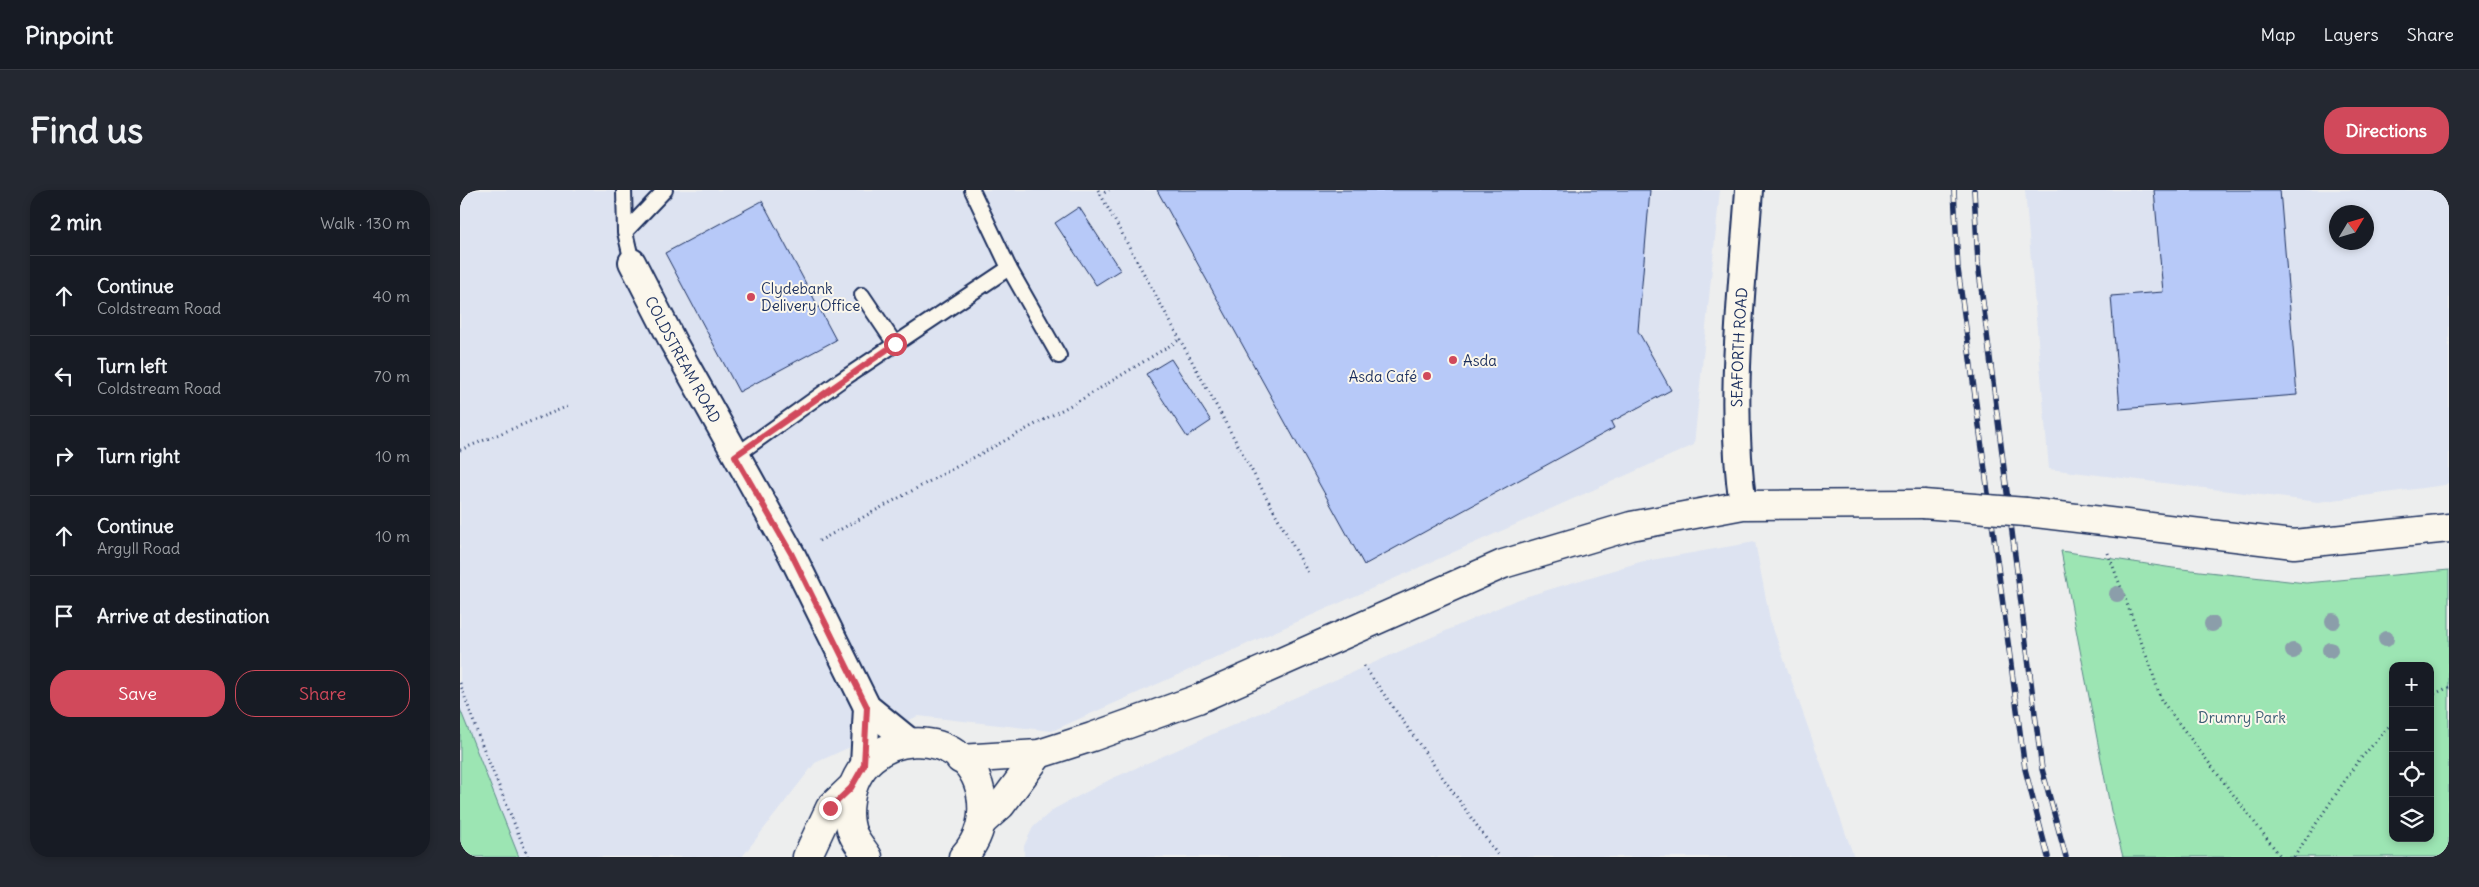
<!DOCTYPE html>
<meta charset="utf-8">
<style>
body{margin:0;font-family:Delius,sans-serif;background:#242831;color:#f1f3f6}
.controls{position:absolute;right:15px;bottom:15px;display:grid;overflow:hidden;border-radius:10px;box-shadow:0 2px 8px #0003}
.controls button{width:45px;height:45px;display:grid;place-items:center;padding:0;border:0;border-bottom:1px solid #363941;background:#171b24;color:#f1f3f6;font:25px sans-serif}
.compass{position:absolute;left:1869px;top:15px;width:45px;height:45px;border-radius:50%;background:#171b24;box-shadow:0 2px 8px #0003;rotate:52deg}
.stop{position:absolute;width:15px;height:15px;margin:-11px;border:4px solid #d1495b;border-radius:50%;background:#fff}
.stop.end{background:#d1495b;border-color:#fff;box-shadow:0 1px 5px #0008}
.list{margin:0;padding:0;list-style:none}
h2{display:flex;justify-content:space-between;align-items:center;height:65px;margin:0;padding:0 20px;font-size:21px}
h2 small{font-size:16px;font-weight:400;color:#9ea1a6}
.list li{display:grid;grid-template-columns:32px 1fr auto;gap:15px;align-items:center;box-sizing:border-box;height:80px;padding:0 20px;border-top:1px solid #363941}
.list b{display:block;font-size:19px;white-space:nowrap}
.list p{margin:0;font-size:16px;white-space:nowrap;color:#9ea1a6}
.list em{font-size:16px;font-style:normal;color:#9ea1a6}
.actions{display:flex;gap:10px;padding:15px 20px}
.actions a{flex:1;padding:11px 0;border:1px solid #d1495b;border-radius:20px;text-align:center;font-size:18px;color:#d1495b}
.actions .main{background:#d1495b;color:#fff}
.icon{flex:none;width:28px;height:28px;fill:none;stroke:currentColor;stroke-width:2;stroke-linecap:round;stroke-linejoin:round}
.map{position:relative;flex:none;width:1989px;height:667px;overflow:hidden;border-radius:20px}
header{display:flex;align-items:center;gap:30px;box-sizing:border-box;height:70px;padding:0 25px;background:#171b24;border-bottom:1px solid #363941}
header strong{font-size:24px}
nav{display:flex;gap:28px;margin-inline-start:auto;font-size:18px}
.intro{display:flex;align-items:center;justify-content:space-between;box-sizing:border-box;height:120px;padding:0 30px}
h1{margin:0;font-size:35px}
.button{padding:12px 22px;border-radius:20px;background:#d1495b;color:#fff;font-size:18px;font-weight:700}
main{display:flex;gap:30px;padding:0 30px}
aside{flex:1;background:#171b24;border-radius:20px;box-shadow:0 2px 8px #0003}
.map>svg:first-child{display:block}
</style>
<header>
<strong>Pinpoint</strong>
<nav><a>Map</a><a>Layers</a><a>Share</a></nav>
</header>
<div class="intro"><h1>Find us</h1><a class="button">Directions</a></div>
<main>
<aside>
<h2>2 min<small>Walk · 130 m</small></h2>
<ul class="list">
<li><svg class="icon" aria-label="ahead" viewBox="0 0 24 24"><path d="M12 20V5M6 11l6-6 6 6"/></svg><div><b>Continue</b><p>Coldstream Road</p></div><em>40 m</em></li>
<li><svg class="icon" aria-label="left" viewBox="0 0 24 24"><path d="M17 20v-9H6M10 6l-5 5 5 5"/></svg><div><b>Turn left</b><p>Coldstream Road</p></div><em>70 m</em></li>
<li><svg class="icon" aria-label="right" viewBox="0 0 24 24"><path d="M7 20v-9h11M14 6l5 5-5 5"/></svg><div><b>Turn right</b></div><em>10 m</em></li>
<li><svg class="icon" aria-label="ahead" viewBox="0 0 24 24"><path d="M12 20V5M6 11l6-6 6 6"/></svg><div><b>Continue</b><p>Argyll Road</p></div><em>10 m</em></li>
<li><svg class="icon" aria-label="arrive" viewBox="0 0 24 24"><path d="M6 21V4h12l-3 4 3 4H6"/></svg><div><b>Arrive at destination</b></div></li>
</ul>
<div class="actions"><a class="main">Save</a><a>Share</a></div>
</aside>
<div class="map">
<svg width="1989" height="667" viewBox="0 0 1989 667">
<rect width="100%" height="100%" fill="#edeeee"/>
<filter id="ink" filterUnits="userSpaceOnUse"><feTurbulence type="fractalNoise" baseFrequency=".02" numOctaves="2"/><feDisplacementMap in="SourceGraphic" scale="10" xChannelSelector="R" yChannelSelector="G"/><feConvolveMatrix kernelMatrix="1 2 1 2 8 2 1 2 1" color-interpolation-filters="sRGB"/></filter>
<g filter="url(#ink)">
<g fill="#dde3f1" fill-rule="evenodd">
<polygon points="0,0 1260,0 1234,255 592,541 458,526 355,573 282,667 0,667"/>
<path d="M 1565,0 L 1989,0 L 1989,292 L 1985,295 L 1858,312 L 1589,279 ZM 1876,22 L 1906,22 L 1906,52 L 1876,52 Z"/>
<polygon points="1295,352 1310,430 1394,667 564,667 564,656 573,637 594,619 651,589 1058,409 1180,372"/>
</g>
<g fill="#9ce5b3" stroke="#5c8a88" fill-rule="evenodd">
<path d="M 1601,361 L 1713,378 L 1846,393 L 1989,380 L 1989,667 L 1663,667 L 1651,621 ZM 1933,476 L 1970,476 L 1970,648 L 1933,648 Z"/>
<polygon points="0,519 59,667 0,667"/>
</g>
<g fill="#b7c9f8" stroke="#1b2f5e">
<polygon points="697,0 1190,0 1178,141 1211,200 1151,232 1154,238 904,375"/>
<polygon points="1694,0 1820,0 1837,205 1660,219 1651,106 1703,102"/>
<polygon points="302,11 376,150 279,202 205,63"/>
<polygon points="619,17 660,80 636,95 595,33"/>
<polygon points="711,169 751,231 727,247 686,184"/>
</g>
<g fill="none" stroke-linecap="round" stroke-linejoin="round">
<g stroke="#1b2f5e" stroke-width="18">
<g id="lane">
<polyline points="164,0 165,42 172,72"/>
<polyline points="512,0 549,78 599,166"/>
<polyline points="165,42 205,0"/>
<polyline points="402,105 435,154"/>
<polyline points="275,266 380,191 549,78"/>
</g>
</g>
<g stroke="#1b2f5e" stroke-width="30">
<g id="street">
<path id="s1" d="M 172,72 L 213,152 L 332,365 L 407,517 L 450,552"/>
<path id="s2" d="M 1283,315 C 1268,214 1282,102 1289,0"/>
<polyline points="404,575 407,517"/>
</g>
</g>
<g stroke="#1b2f5e" stroke-width="31">
<g id="secondary">
<polyline points="1566,322 1834,354 1989,338"/>
<polyline points="500,569 579,564 632,547 738,509 1043,374 1171,336 1283,315 1463,314"/>
<polyline points="522,632 541,615 579,564"/>
<polyline points="347,667 370,618 391,598"/>
<path d="M 408,667 C 404,661 399,655 395,648 C 389,638 388,623 390,611 C 399,537 507,531 521,604 C 525,628 520,648 503,667"/>
</g>
</g>
<g stroke="#1b2f5e" stroke-width="3" stroke-dasharray="1 4" stroke-linecap="butt">
<polyline points="638,0 848,383"/>
<polyline points="640,5 649,0"/>
<polyline points="0,260 111,215"/>
<polyline points="359,351 624,208 719,150"/>
<polyline points="1648,363 1691,478 1701,510 1821,667"/>
<polyline points="904,476 1039,667"/>
<polyline points="0,493 20,550 68,667"/>
<polyline points="1970,506 1989,497"/>
<polyline points="1834,667 1896,574 1933,532"/>
</g>
<use href="#lane" stroke="#fbf7ec" stroke-width="14"/>
<use href="#street" stroke="#fbf7ec" stroke-width="26"/>
<use href="#secondary" stroke="#fbf7ec" stroke-width="28"/>
<g stroke="#1b2f5e" stroke-width="5.5">
<g id="rail">
<polyline points="1494,0 1498,79 1565,579 1588,667"/>
<polyline points="1514,0 1518,73 1582,579 1606,667"/>
</g>
</g>
<use href="#rail" stroke="#fbf7ec" stroke-width="4" stroke-dasharray="11" stroke-linecap="butt"/>
<g stroke="#1b2f5e" stroke-width="31" stroke-linecap="butt">
<polyline id="secondary-bridge" points="1463,314 1566,322"/>
</g>
<use href="#secondary-bridge" stroke="#fbf7ec" stroke-width="28"/>
</g>
<g fill="#8b9eaa">
<circle cx="1657" cy="404" r="8"/>
<circle cx="1873" cy="431" r="8"/>
<circle cx="1752" cy="434" r="8"/>
<circle cx="1926" cy="449" r="8"/>
<circle cx="1870" cy="460" r="8"/>
<circle cx="1833" cy="461" r="8"/>
</g>
</g>
<g fill="none" stroke-linecap="round" stroke-linejoin="round" filter="url(#ink)">
<polyline stroke="#d1495b" stroke-width="6" points="370,618 391,598 404,575 407,517 332,365 275,266 435,154"/>
</g>
<g fill="#d1495b" stroke="#fbf7ec" stroke-width="2">
<circle cx="291" cy="107" r="5"/>
<circle cx="993" cy="170" r="5"/>
<circle cx="967" cy="186" r="5"/>
</g>
<g text-anchor="middle" dominant-baseline="central" stroke-width="4" stroke-linejoin="round" paint-order="stroke">
<g font-size="15" fill="#1b2f5e" stroke="#fbf7ec" text-anchor="start">
<text x="301" y="98">Clydebank<tspan x="301" dy="17">Delivery Office</tspan></text>
<text x="1003" y="170">Asda</text>
<text x="957" y="186" text-anchor="end">Asda Café</text>
</g>
<g font-size="15" fill="#1b2f5e" stroke="#fbf7ec">
<text stroke="none"><textPath href="#s2" startOffset="158">SEAFORTH ROAD</textPath></text>
<text stroke="none"><textPath href="#s1" startOffset="110">COLDSTREAM ROAD</textPath></text>
</g>
<g font-size="15" fill="#3b5c73" stroke="#fbf7ec">
<text x="1782" y="527">Drumry Park</text>
</g>
</g>
</svg>
<div class="controls">
<button>+</button>
<button>−</button>
<button><svg class="icon" aria-label="locate" viewBox="0 0 24 24"><circle cx="12" cy="12" r="6"/><path d="M12 2v4M12 18v4M2 12h4M18 12h4"/></svg></button>
<button><svg class="icon" aria-label="layers" viewBox="0 0 24 24"><path d="M12 4l9 5-9 5-9-5zM3 14l9 5 9-5"/></svg></button>
</div>
<svg class="compass" viewBox="-18 -18 36 36"><path d="M0-13l5 13h-10z" fill="#e53935"/><path d="M0 13l5-13h-10z" fill="#9ea1a6"/></svg>
<div class="stop" style="left:435px;top:154px"></div>
<div class="stop end" style="left:370px;top:618px"></div>
</div>
</main>
